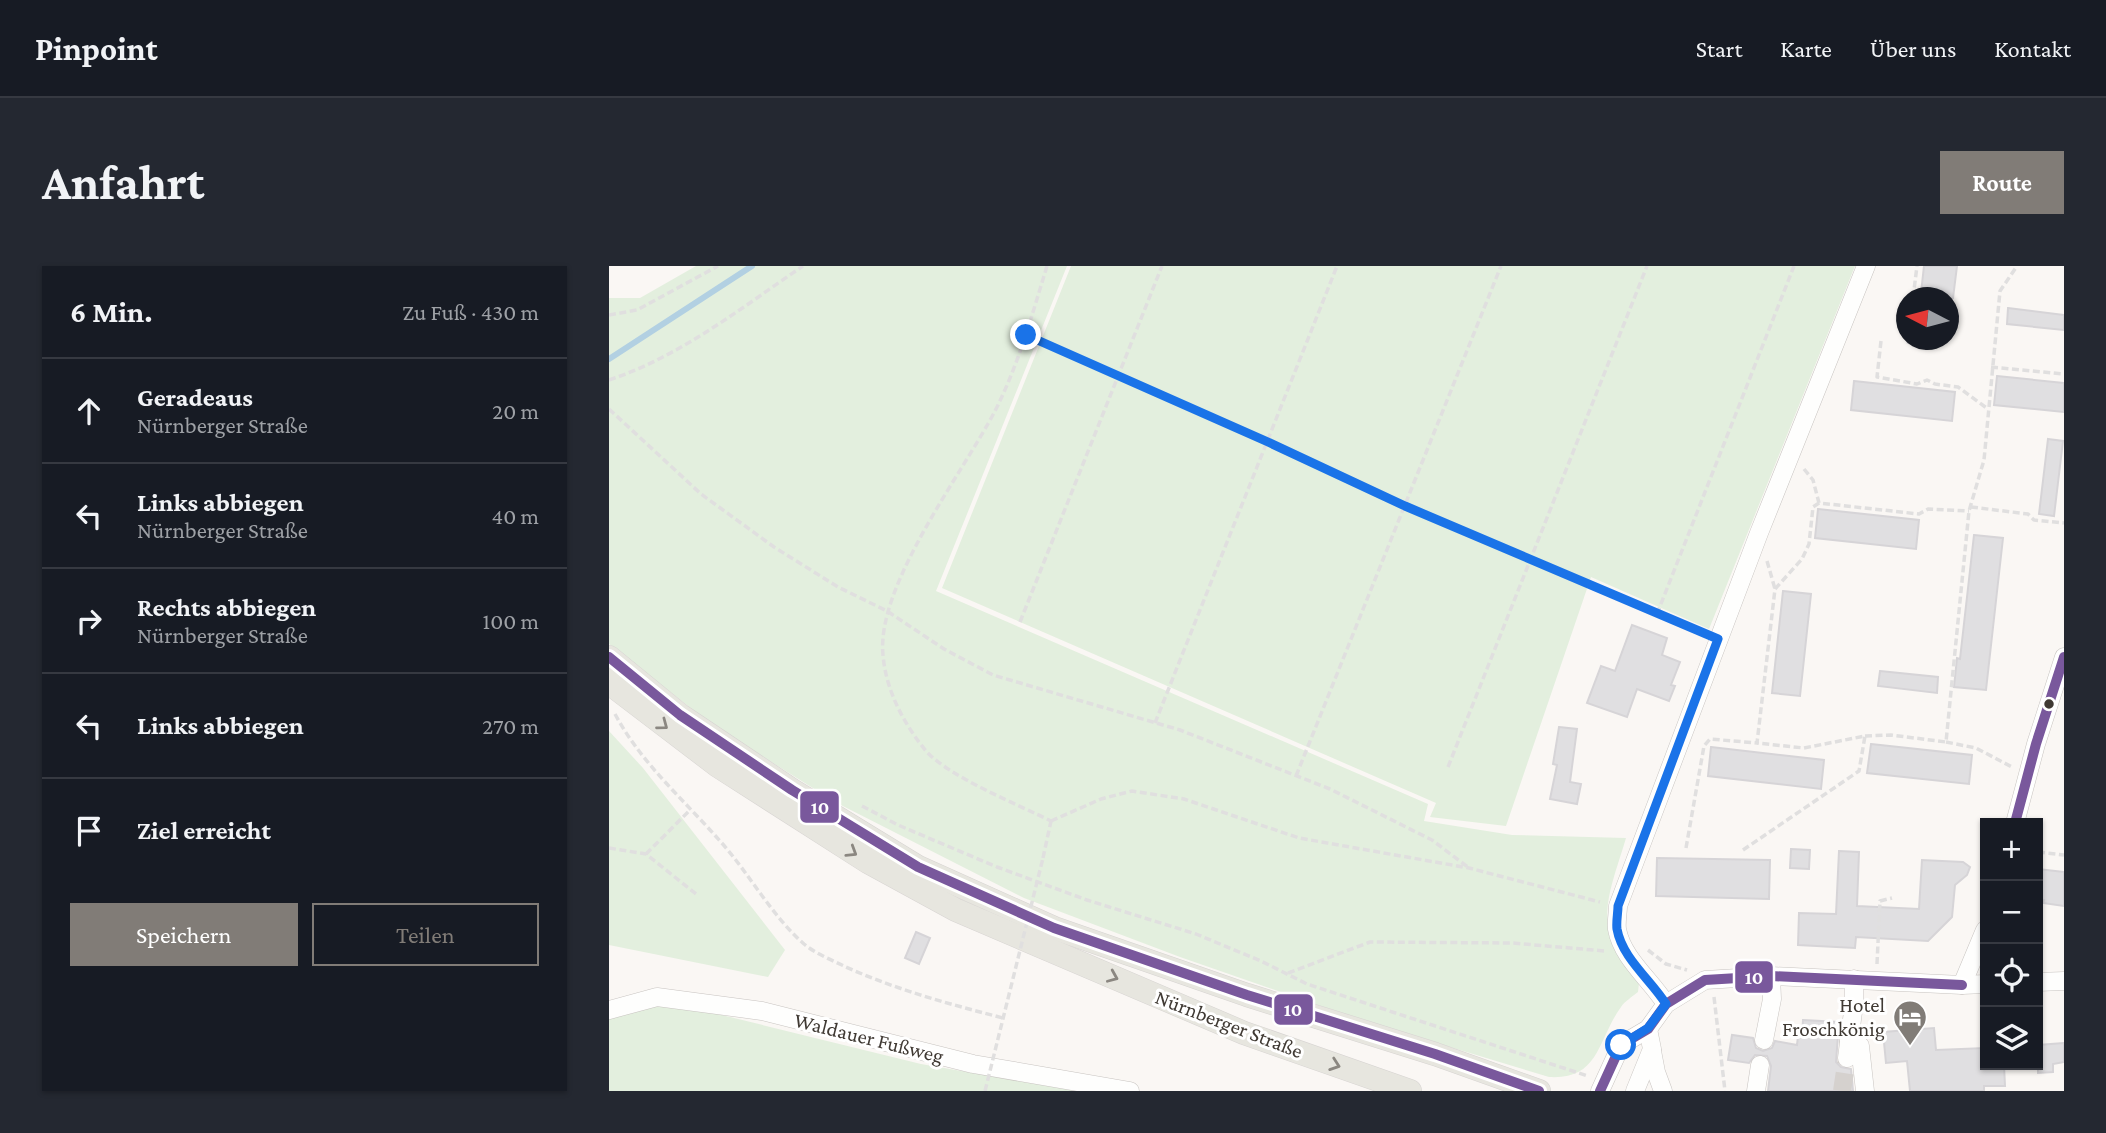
<!DOCTYPE html>
<html lang="de">
<meta charset="utf-8">
<style>
body{margin:0;font-family:"Crimson Pro",serif;background:#242831;color:#f1f3f6}
.controls{position:absolute;right:21px;bottom:21px;display:grid;overflow:hidden;border-radius:0px;box-shadow:0 2px 5px #0004}
.controls button{width:63px;height:63px;display:grid;place-items:center;padding:0;border:0;border-bottom:2px solid #363941;background:#171b24;color:#f1f3f6;font:35px sans-serif}
.compass{position:absolute;left:1287px;top:21px;width:63px;height:63px;border-radius:50%;background:#171b24;box-shadow:0 2px 5px #0004;rotate:276deg}
.stop{position:absolute;width:21px;height:21px;margin:-16px;border:5px solid #1a73e8;border-radius:50%;background:#fff}
.stop.end{background:#1a73e8;border-color:#fff;box-shadow:0 2px 7px #0008}
.list{margin:0;padding:0;list-style:none}
h2{display:flex;justify-content:space-between;align-items:center;height:91px;margin:0;padding:0 28px;font-size:30px}
h2 small{font-size:23px;font-weight:400;color:#9ea1a6}
.list li{display:grid;grid-template-columns:46px 1fr auto;gap:21px;align-items:center;box-sizing:border-box;height:105px;padding:0 28px;border-top:2px solid #363941}
.list b{display:block;font-size:26px;white-space:nowrap}
.list p{margin:0;font-size:23px;white-space:nowrap;color:#9ea1a6}
.list em{font-size:23px;font-style:normal;color:#9ea1a6}
.actions{display:flex;gap:14px;padding:21px 28px}
.actions a{flex:1;padding:16px 0;border:2px solid #817c77;border-radius:0px;text-align:center;font-size:24px;color:#817c77}
.actions .main{background:#817c77;color:#fff}
.icon{flex:none;width:38px;height:38px;fill:none;stroke:currentColor;stroke-width:2;stroke-linecap:round;stroke-linejoin:round}
.map{position:relative;flex:none;width:1455px;height:825px;overflow:hidden;border-radius:0px}
header{display:flex;align-items:center;gap:42px;box-sizing:border-box;height:98px;padding:0 35px;background:#171b24;border-bottom:2px solid #363941}
header strong{font-size:33px}
nav{display:flex;gap:38px;margin-inline-start:auto;font-size:24px}
.intro{display:flex;align-items:center;justify-content:space-between;box-sizing:border-box;height:168px;padding:0 42px}
h1{margin:0;font-size:49px}
.button{padding:18px 32px;border-radius:0px;background:#817c77;color:#fff;font-size:24px;font-weight:700}
main{display:flex;gap:42px;padding:0 42px}
aside{flex:1;background:#171b24;border-radius:0px;box-shadow:0 2px 5px #0004}
.map>svg:first-child{display:block}
</style>
<header>
<strong>Pinpoint</strong>
<nav><a>Start</a><a>Karte</a><a>Über uns</a><a>Kontakt</a></nav>
</header>
<div class="intro"><h1>Anfahrt</h1><a class="button">Route</a></div>
<main>
<aside>
<h2>6 Min.<small>Zu Fuß · 430 m</small></h2>
<ul class="list">
<li><svg class="icon" aria-label="ahead" viewBox="0 0 24 24"><path d="M12 20V5M6 11l6-6 6 6"/></svg><div><b>Geradeaus</b><p>Nürnberger Straße</p></div><em>20 m</em></li>
<li><svg class="icon" aria-label="left" viewBox="0 0 24 24"><path d="M17 20v-9H6M10 6l-5 5 5 5"/></svg><div><b>Links abbiegen</b><p>Nürnberger Straße</p></div><em>40 m</em></li>
<li><svg class="icon" aria-label="right" viewBox="0 0 24 24"><path d="M7 20v-9h11M14 6l5 5-5 5"/></svg><div><b>Rechts abbiegen</b><p>Nürnberger Straße</p></div><em>100 m</em></li>
<li><svg class="icon" aria-label="left" viewBox="0 0 24 24"><path d="M17 20v-9H6M10 6l-5 5 5 5"/></svg><div><b>Links abbiegen</b></div><em>270 m</em></li>
<li><svg class="icon" aria-label="arrive" viewBox="0 0 24 24"><path d="M6 21V4h12l-3 4 3 4H6"/></svg><div><b>Ziel erreicht</b></div></li>
</ul>
<div class="actions"><a class="main">Speichern</a><a>Teilen</a></div>
</aside>
<div class="map">
<svg width="1455" height="825" viewBox="0 0 1455 825">
<rect width="100%" height="100%" fill="#faf7f4"/>
<g fill="#e3efde">
<path d="M 87,0 L 458,0 L 327,325 L 819,538 L 815,555 L 903,569 L 1017,572 C 998,635 982,661 1030,717 L 1029,726 C 1023,731 1016,735 1012,741 C 988,774 991,814 940,811 L 758,756 L 571,691 L 415,632 L 226,536 L 102,458 L 0,378 L 0,32 L 31,32 Z"/>
<polygon points="462,0 1246,0 1100,363 982,311 897,560 821,551 827,537 333,322"/>
<polygon points="0,465 34,502 176,684 159,711 0,679"/>
<polygon points="60,736 312,798 468,825 0,825 0,749"/>
</g>
<g fill="none" stroke-linecap="round" stroke-linejoin="round">
<polyline stroke="#b2d0e2" stroke-width="6" points="0,93 143,0"/>
</g>
<g fill="#e0dfe1" stroke="#d6d4d7" stroke-width="2">
<polygon points="1315,0 1348,0 1344,32 1315,32 1316,27 1312,27"/>
<polygon points="1399,42 1455,49 1455,64 1398,58"/>
<polygon points="1388,110 1455,117 1455,146 1385,139"/>
<polygon points="1245,115 1346,126 1343,155 1242,144"/>
<polygon points="1439,173 1454,175 1445,250 1430,248"/>
<polygon points="1209,243 1310,254 1307,283 1206,272"/>
<polygon points="1365,269 1394,272 1377,424 1345,421 1348,392 1351,393"/>
<polygon points="1174,325 1202,328 1191,430 1163,427"/>
<polygon points="1023,359 1058,372 1053,389 1071,396 1062,419 1066,420 1060,435 1028,423 1018,451 978,437 992,400 1006,405"/>
<polygon points="1271,405 1329,411 1328,427 1269,420"/>
<polygon points="950,461 968,463 961,516 972,518 968,538 941,533 948,499 944,498"/>
<polygon points="1262,478 1363,489 1360,518 1258,507"/>
<polygon points="1102,481 1215,494 1212,523 1099,510"/>
<polygon points="1182,583 1201,584 1200,603 1181,602"/>
<polygon points="1230,585 1250,586 1248,640 1310,643 1313,594 1354,596 1361,601 1358,609 1346,619 1343,651 1319,675 1247,671 1246,682 1189,679 1190,647 1227,648"/>
<polygon points="1048,592 1161,594 1160,633 1047,630"/>
<polygon points="1429,603 1455,606 1455,640 1434,637 1435,634 1429,633"/>
<polygon points="307,666 321,672 310,698 296,692"/>
<polygon points="1194,754 1230,756 1227,796 1232,801 1242,803 1244,825 1159,825 1162,800 1158,790 1146,789 1140,797 1119,794 1123,769 1144,772 1147,782 1154,785 1163,782 1166,775 1188,779 1189,770 1193,770"/>
<polygon points="1325,762 1327,784 1376,782 1376,799 1395,799 1396,820 1375,820 1375,825 1301,825 1298,795 1277,797 1274,766"/>
<polygon points="1455,777 1455,796 1444,798 1444,806 1429,807 1429,779"/>
</g>
<g fill="none" stroke-linecap="round" stroke-linejoin="round">
<polyline stroke="#d5d1ce" stroke-width="18" stroke-dasharray="18 9" stroke-linecap="butt" points="1233,825 1238,792"/>
<g stroke="#c8c4c1" stroke-width="19">
<g id="minor">
<polyline points="1406,557 1427,478 1455,391"/>
<polyline points="1429,716 1455,715"/>
<polyline points="1353,719 1376,664"/>
<path d="M 1057,738 C 1042,714 1013,692 1008,663 C 1007,656 1009,647 1009,640 L 1150,267 L 1257,0"/>
<polyline points="0,744 48,731 153,745 364,798 521,825"/>
<polyline points="1155,774 1163,733 1162,710"/>
<polyline points="1240,775 1251,780 1256,825"/>
<polyline points="1043,785 1047,806 1054,825"/>
<polyline points="1238,792 1245,738 1245,713"/>
<polyline points="991,825 1012,779 1039,763 1057,738 1096,714 1162,710 1353,719 1376,718"/>
<polyline points="1026,825 1043,783 1039,763"/>
<polyline points="1147,825 1151,799"/>
</g>
</g>
<g stroke="#d7d4d2" stroke-width="24">
<g id="major">
<polyline points="0,391 71,449 183,524 309,601 445,662 638,729 826,788 930,825"/>
<polyline points="0,417 109,500 259,596 347,644 635,767 801,825"/>
</g>
</g>
<g stroke="#e0dfdf" stroke-width="3.5" stroke-dasharray="7 3.5" stroke-linecap="butt">
<path d="M 438,0 C 423,49 409,100 386,145 C 353,208 267,320 274,389 C 277,425 295,458 317,485 C 340,511 410,539 442,555"/>
<polyline points="1304,32 1308,0"/>
<polyline points="0,49 28,44 109,0"/>
<polyline points="417,69 659,176 796,240 1094,367"/>
<polyline points="1272,75 1268,111 1308,118 1318,114 1326,118 1349,121 1379,143"/>
<polyline points="1299,78 1300,74"/>
<polyline points="1382,101 1455,108"/>
<path d="M 0,114 C 72,90 132,42 194,0"/>
<polyline points="0,143 92,228 165,281 229,321 278,345 335,383 384,409 571,464 721,523 823,574 860,602"/>
<polyline points="1195,203 1204,214 1210,237 1310,248 1319,243 1360,245"/>
<polyline points="1362,241 1419,248 1425,254 1455,257"/>
<polyline points="1158,295 1166,323"/>
<polyline points="1048,348 1185,0"/>
<polyline points="411,356 553,0"/>
<path d="M 6,448 C 32,497 75,534 111,575 C 140,607 162,649 195,678 C 207,688 223,694 237,701 C 288,724 340,738 394,752"/>
<polyline points="546,457 728,0"/>
<polyline points="1256,470 1282,469 1337,476 1360,245 1375,194 1391,25 1408,0"/>
<polyline points="1337,476 1367,482 1403,501"/>
<polyline points="839,501 1038,0"/>
<polyline points="687,510 892,0"/>
<polyline points="253,540 289,559 388,601 478,634 587,668 652,695 698,718 979,810"/>
<polyline points="442,555 492,533 523,525 575,533 690,572 860,602 991,636"/>
<polyline points="0,582 37,588 87,628"/>
<polyline points="1077,582 1095,480 1101,473 1148,477 1166,323 1193,293 1200,278 1204,241 1210,237"/>
<polyline points="1134,584 1250,505 1256,470 1195,482 1148,477"/>
<polyline points="1429,586 1455,589"/>
<polyline points="37,588 81,544"/>
<polyline points="434,592 442,555"/>
<polyline points="1039,684 1057,698 1078,704"/>
<polyline points="1268,698 1271,635 1283,632"/>
<polyline points="679,707 761,676 903,677 996,685"/>
<polyline points="1105,731 1116,825"/>
</g>
<use href="#minor" stroke="#fefefd" stroke-width="18"/>
<use href="#major" stroke="#e7e6df" stroke-width="23"/>
<polyline stroke="#e0dfdf" stroke-width="3.5" stroke-dasharray="7 3.5" stroke-linecap="butt" points="376,825 434,592"/>
<g stroke="#fff" stroke-width="16">
<g id="bus-1">
<polyline points="0,391 71,449 183,524 309,601 445,662 638,729 826,788 930,825"/>
<polyline points="1406,557 1427,478 1455,391"/>
<polyline points="991,825 1012,779 1039,763 1057,738 1096,714 1162,710 1353,719"/>
</g>
</g>
<use href="#bus-1" stroke="#79589c" stroke-width="10"/>
</g>
<defs><path id="oneway-chevron" d="M-2-3.5L2.5 0L-2 3.5" fill="none" stroke-width="1.6" stroke-linecap="round" stroke-linejoin="round" transform="scale(1.75)"/></defs>
<g stroke="#8b8781">
<use href="#oneway-chevron" transform="translate(54 459) rotate(37)"/>
<use href="#oneway-chevron" transform="translate(243 586) rotate(32)"/>
<use href="#oneway-chevron" transform="translate(504 711) rotate(23)"/>
<use href="#oneway-chevron" transform="translate(726 799) rotate(19)"/>
</g>
<g fill="none" stroke-linecap="round" stroke-linejoin="round">
<path stroke="#1a73e8" stroke-width="9" d="M 417,69 L 659,176 L 796,240 L 1109,373 L 1009,640 C 1009,647 1007,656 1008,663 C 1013,692 1042,714 1057,738 L 1039,762 L 1012,779"/>
</g>
<defs>
<g id="hotel-pin" transform="scale(1.75)"><path d="M0 17L-7.5 6A9.5 9.5 0 1 1 7.5 6Z" fill="#817c77" stroke="#fff"/><path d="M-6-4.5h1.5V1H6V5H4.5V3h-9V5H-6ZM-4 0a1.8 1.8 0 1 1 3.6 0ZM.5 0V-2.5h3Q6-2.5 6 0Z" fill="#fff"/></g>
</defs>
<g fill-rule="evenodd">
<use href="#hotel-pin" x="1301" y="751"/>
</g>
<circle fill="#403a34" stroke="#fff" stroke-width="2.5" cx="1440" cy="438" r="6"/>
<g text-anchor="middle" dominant-baseline="central" stroke-width="6" stroke-linejoin="round" paint-order="stroke">
<g font-size="21" fill="#403a34" stroke="#fff" text-anchor="end">
<text x="1276" y="739">Hotel<tspan x="1276" dy="24">Froschkönig</tspan></text>
</g>
<g font-size="21" fill="#403a34" stroke="#fff">
<text transform="translate(620 758) rotate(21)">Nürnberger Straße</text>
<text transform="translate(260 772) rotate(14)">Waldauer Fußweg</text>
</g>
</g>
<g stroke="#fff" stroke-width="2.5">
<rect x="190" y="524" width="41" height="34" rx="7" fill="#79589c"/>
<rect x="1125" y="694" width="40" height="34" rx="7" fill="#79589c"/>
<rect x="664" y="727" width="41" height="33" rx="7" fill="#79589c"/>
</g>
<g font-size="19" text-anchor="middle" font-weight="bold" fill="#fff">
<text x="211" y="548">10</text>
<text x="1145" y="718">10</text>
<text x="684" y="750">10</text>
</g>
</svg>
<div class="controls">
<button>+</button>
<button>−</button>
<button><svg class="icon" aria-label="locate" viewBox="0 0 24 24"><circle cx="12" cy="12" r="6"/><path d="M12 2v4M12 18v4M2 12h4M18 12h4"/></svg></button>
<button><svg class="icon" aria-label="layers" viewBox="0 0 24 24"><path d="M12 4l9 5-9 5-9-5zM3 14l9 5 9-5"/></svg></button>
</div>
<svg class="compass" viewBox="-18 -18 36 36"><path d="M0-13l5 13h-10z" fill="#e53935"/><path d="M0 13l5-13h-10z" fill="#9ea1a6"/></svg>
<div class="stop" style="left:1012px;top:779px"></div>
<div class="stop end" style="left:417px;top:69px"></div>
</div>
</main>
